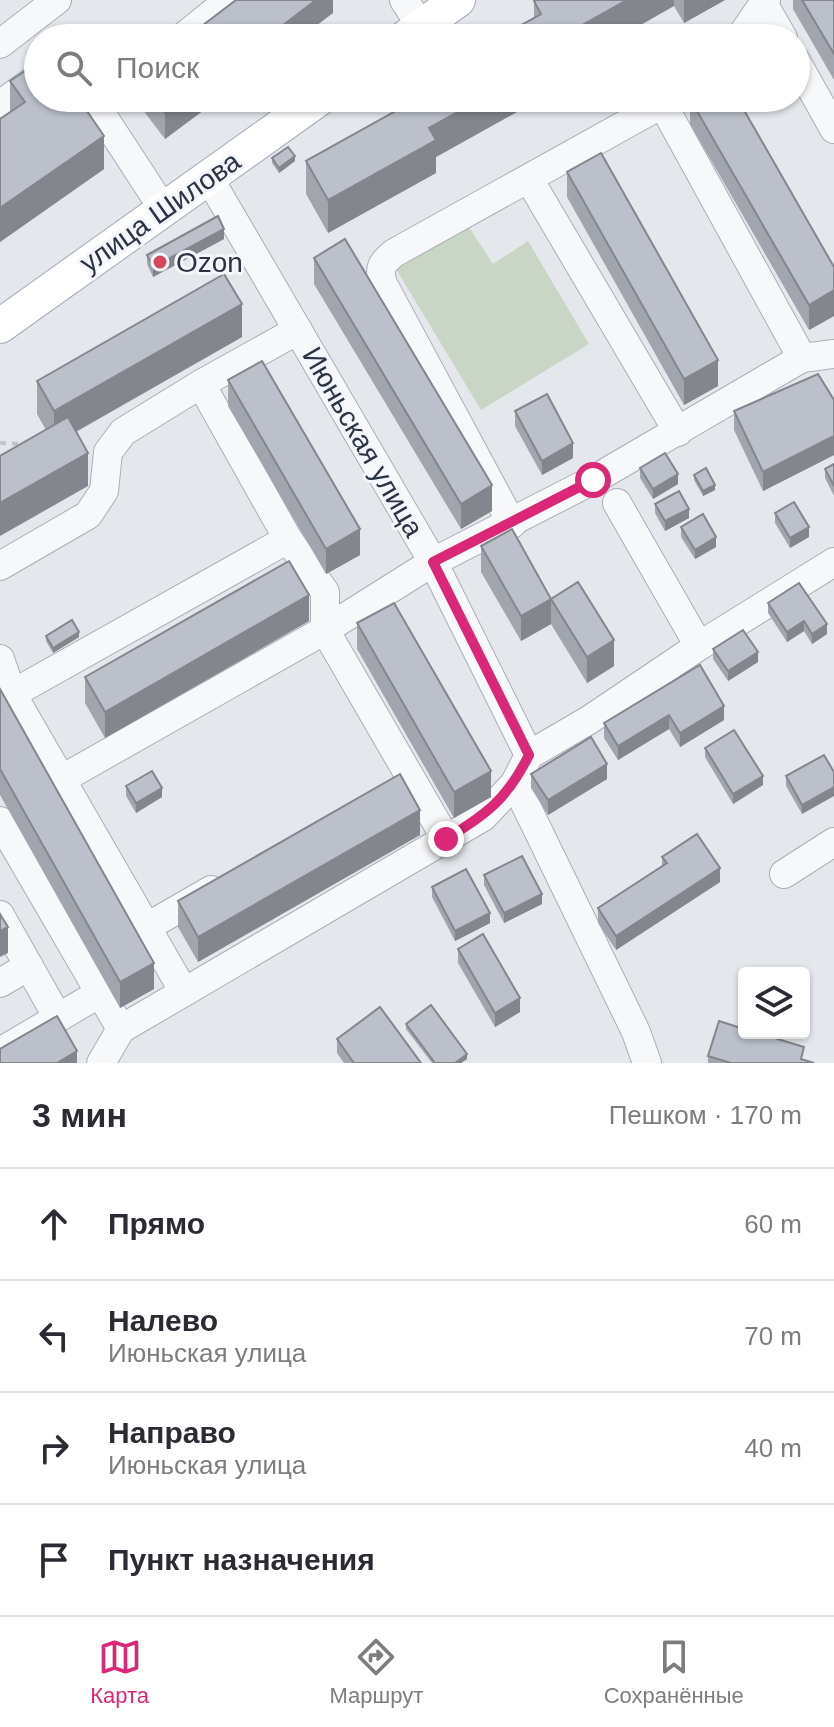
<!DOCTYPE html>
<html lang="ru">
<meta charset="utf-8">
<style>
body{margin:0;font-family:Arial,sans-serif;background:#f7f7f7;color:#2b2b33}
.controls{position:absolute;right:24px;bottom:24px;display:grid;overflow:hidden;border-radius:8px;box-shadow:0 2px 6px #0004}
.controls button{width:72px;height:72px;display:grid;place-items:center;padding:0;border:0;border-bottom:2px solid #e1e1e2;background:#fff;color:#2b2b33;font:40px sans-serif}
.stop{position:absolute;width:24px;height:24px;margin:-18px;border:6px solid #db2777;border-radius:50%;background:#fff}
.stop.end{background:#db2777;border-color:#fff;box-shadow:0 2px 8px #0008}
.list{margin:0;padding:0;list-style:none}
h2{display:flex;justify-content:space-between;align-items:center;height:104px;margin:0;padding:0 32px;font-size:34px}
h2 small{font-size:26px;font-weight:400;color:#7c7c81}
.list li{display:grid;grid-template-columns:52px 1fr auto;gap:24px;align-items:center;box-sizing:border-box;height:112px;padding:0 32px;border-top:2px solid #e1e1e2}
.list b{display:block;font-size:30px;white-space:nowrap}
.list p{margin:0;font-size:26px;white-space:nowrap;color:#7c7c81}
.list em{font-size:26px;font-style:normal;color:#7c7c81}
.icon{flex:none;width:44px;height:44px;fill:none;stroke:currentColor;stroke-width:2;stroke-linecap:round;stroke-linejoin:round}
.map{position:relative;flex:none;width:834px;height:1063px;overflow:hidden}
.search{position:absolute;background:#fff;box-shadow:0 2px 6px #0004;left:24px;right:24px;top:24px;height:88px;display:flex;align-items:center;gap:20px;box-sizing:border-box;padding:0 28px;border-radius:44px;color:#7c7c81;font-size:30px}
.sheet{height:552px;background:#fff}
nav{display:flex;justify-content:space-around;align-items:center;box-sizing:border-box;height:112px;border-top:2px solid #e1e1e2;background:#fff;font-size:22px;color:#7c7c81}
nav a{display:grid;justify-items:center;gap:4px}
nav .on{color:#db2777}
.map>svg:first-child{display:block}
</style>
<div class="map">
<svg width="834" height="1063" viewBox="0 0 834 1063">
<rect width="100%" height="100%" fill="#e4e7ec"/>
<polygon fill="#c9d6c5" points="469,227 493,264 528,241 589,344 481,410 396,269"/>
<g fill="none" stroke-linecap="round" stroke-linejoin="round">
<g stroke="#a9aeb7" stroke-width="30">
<g id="minor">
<polyline points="404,0 421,26"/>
<polyline points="763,3 783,38"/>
<polyline points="182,38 229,0"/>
<polyline points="740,38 766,0"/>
<polyline points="0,44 57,0"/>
<polyline points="796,61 834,129"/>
<polyline points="91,98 164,210"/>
<polyline points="0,105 38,77"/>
<polyline points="663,105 802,358"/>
<polyline points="209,178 433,562 529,755"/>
<polyline points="529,179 678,432"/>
<polyline points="617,503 699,646"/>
<path d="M 512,524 L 383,284 C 378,268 382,263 394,253 L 673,98"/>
<polyline points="0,566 88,515 104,491 108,452 123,432 201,384"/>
<polyline points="0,659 12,694 184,992"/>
<polyline points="12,694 288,539"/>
<polyline points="62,779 325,630 325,592 288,539 201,384 298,330"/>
<polyline points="515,783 636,1032 647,1063"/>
<polyline points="0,821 121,1029"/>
<polyline points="446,839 325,630 433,562 593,480 802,358 834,354"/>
<polyline points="784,874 834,842"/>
<polyline points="0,915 58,1018"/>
<polyline points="147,927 211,890"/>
<polyline points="0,983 29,966"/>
<polyline points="0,1052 100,993"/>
<polyline points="101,1063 121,1029 483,817 515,783 529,755 589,720 699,646 834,562"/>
</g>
</g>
<g stroke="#a3abb8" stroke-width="36">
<g id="major">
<polyline points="405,38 458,0"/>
<polyline points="0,326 320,98"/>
</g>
</g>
<polyline stroke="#c2c5cb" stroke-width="4" stroke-dasharray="6 6" stroke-linecap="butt" points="0,443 26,444"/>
<use href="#minor" stroke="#f7f8fa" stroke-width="28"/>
<use href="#major" stroke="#fff" stroke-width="34"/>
</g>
<g fill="#a1a5ae">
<polygon points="536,0 725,0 684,23 674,6 534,18 534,1"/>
<polygon points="793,0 834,0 834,80 793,9"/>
<polygon points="10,81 104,169 0,242 0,119 10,112"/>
<polygon points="136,98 220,98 165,139 136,101"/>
<polygon points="416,98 542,98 436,157 436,173 328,233 306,194 306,161 416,99"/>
<polygon points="690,99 834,267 834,316 809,330 690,124"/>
<polygon points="272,158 295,161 279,173 272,163"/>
<polygon points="567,172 718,386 684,405 567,197"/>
<polygon points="224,239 153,277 147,264 147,255"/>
<polygon points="314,258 492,511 461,529 314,284"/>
<polygon points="242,337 76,432 88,486 46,430 37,414 37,381"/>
<polygon points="228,380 360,555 326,574 228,406"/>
<polygon points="834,400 834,455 763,491 734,430 734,411"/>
<polygon points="515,411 573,458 542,475 515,426"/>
<polygon points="834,464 834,496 825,478 825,469"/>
<polygon points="640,468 678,484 653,499 640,478"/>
<polygon points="694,475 715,490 703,496 694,480"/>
<polygon points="655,504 689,518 665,531 655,513"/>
<polygon points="775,513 809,537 790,548 775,523"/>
<polygon points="681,527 716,547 695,559 681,537"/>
<polygon points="481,546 551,624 521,641 481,572"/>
<polygon points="551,599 614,666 587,683 551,624"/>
<polygon points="768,603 827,634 812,644 804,631 787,642 768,613"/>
<polygon points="309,621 105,738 85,703 85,677"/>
<polygon points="357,623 491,797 454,818 357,649"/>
<polygon points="46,636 79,637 53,653 46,641"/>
<polygon points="713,649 758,662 728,681 713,659"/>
<polygon points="700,665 724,720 680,747 669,729 618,760 604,738 604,723"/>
<polygon points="0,689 154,989 120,1008 0,795"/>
<polygon points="705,748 763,785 733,804 705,757"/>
<polygon points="824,755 802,814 786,786 786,776"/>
<polygon points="531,774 607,779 548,815 531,788"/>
<polygon points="126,786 162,797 136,813 126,796"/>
<polygon points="420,835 198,962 178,927 178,901"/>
<polygon points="662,857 720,882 616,950 598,923 598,908 662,866"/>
<polygon points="484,875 542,904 504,923 484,885"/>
<polygon points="432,887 490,923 455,941 432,897"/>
<polygon points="458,949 520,1012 495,1027 458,963"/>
<polygon points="406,1024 467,1059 461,1063 432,1063 406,1029"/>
<polygon points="337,1039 421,1063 344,1063 337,1053"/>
<polygon points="708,1056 804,1060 814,1063 708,1063"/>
</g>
<g fill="#83868d">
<polygon points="316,0 333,0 333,13 300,38 266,38"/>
<polygon points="627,0 674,0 674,6 618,38 561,38 561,37"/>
<polygon points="684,0 725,0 684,23"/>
<polygon points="186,98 220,98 165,139 165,113"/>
<polygon points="483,98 542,98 436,157 436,173 328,233 328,200 429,128"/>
<polygon points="104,136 104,169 0,242 0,208"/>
<polygon points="295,156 295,161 279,173 279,168"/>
<polygon points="224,229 224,239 153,277 153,267"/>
<polygon points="834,290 834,316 809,330 809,305"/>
<polygon points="242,304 242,337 54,444 54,411"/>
<polygon points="718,360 718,386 684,405 684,379"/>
<polygon points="834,436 834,455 763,491 763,472"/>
<polygon points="573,443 573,458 542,475 542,461"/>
<polygon points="88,453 88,486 0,536 0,503"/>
<polygon points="678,474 678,484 653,499 653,489"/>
<polygon points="492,485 492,511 461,529 461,504"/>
<polygon points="715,485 715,490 703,496 703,491"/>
<polygon points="689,509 689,518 665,531 665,521"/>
<polygon points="809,527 809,537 790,548 790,538"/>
<polygon points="360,529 360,555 326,574 326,549"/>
<polygon points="716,537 716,547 695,559 695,550"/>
<polygon points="309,595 309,621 105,738 105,712"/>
<polygon points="551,599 551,624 521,641 521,616"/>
<polygon points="804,621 804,631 787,642 787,632"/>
<polygon points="827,624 827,634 812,644 812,634"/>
<polygon points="79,632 79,637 53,653 53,648"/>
<polygon points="614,640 614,666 587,683 587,657"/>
<polygon points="758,652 758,662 728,681 728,671"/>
<polygon points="724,706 724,720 680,747 680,733"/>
<polygon points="669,715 669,729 618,760 618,746"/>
<polygon points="607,764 607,779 548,815 548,800"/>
<polygon points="491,771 491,797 454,818 454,792"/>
<polygon points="763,776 763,785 733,804 733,794"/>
<polygon points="834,787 834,796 802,814 802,805"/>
<polygon points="162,788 162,797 136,813 136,803"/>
<polygon points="420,810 420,835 198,962 198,937"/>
<polygon points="720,868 720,882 616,950 616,936"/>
<polygon points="542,894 542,904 504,923 504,913"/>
<polygon points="490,913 490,923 455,941 455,931"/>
<polygon points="8,927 8,953 0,957 0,931"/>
<polygon points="154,963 154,989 120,1008 120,982"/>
<polygon points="520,998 520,1012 495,1027 495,1013"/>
<polygon points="77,1051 77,1063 57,1063"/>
<polygon points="467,1054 467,1059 461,1063 455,1063"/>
</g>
<g fill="#bbc0ca" stroke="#83868d" stroke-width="2">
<polygon points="236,0 316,0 266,38 186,38"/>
<polygon points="536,0 627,0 561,37 562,38 498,38 541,14 534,1"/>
<polygon points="802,0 834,0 834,54"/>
<polygon points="38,62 38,98 78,98 104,136 0,208 0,119 25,102 10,81"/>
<polygon points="153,98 186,98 165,113"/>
<polygon points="419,98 483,98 429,128 436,140 328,200 306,161"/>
<polygon points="692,98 737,98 834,267 834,290 809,305 690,99"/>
<polygon points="288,147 295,156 279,168 272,158"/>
<polygon points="601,153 718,360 684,379 567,172"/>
<polygon points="218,216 224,229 153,267 147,255"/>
<polygon points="345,239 492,485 461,504 314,258"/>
<polygon points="224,274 242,304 54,411 37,381"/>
<polygon points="262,361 360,529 326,549 228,380"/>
<polygon points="818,374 834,400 834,436 763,472 734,411"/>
<polygon points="547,394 573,443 542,461 515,411"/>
<polygon points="68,417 88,453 0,503 0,456"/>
<polygon points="665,453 678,474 653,489 640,468"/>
<polygon points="834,464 834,486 825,469"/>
<polygon points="706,468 715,485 703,491 694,475"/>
<polygon points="679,491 689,509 665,521 655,504"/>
<polygon points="794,502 809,527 790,538 775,513"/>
<polygon points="703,514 716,537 695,550 681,527"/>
<polygon points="512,529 551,599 521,616 481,546"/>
<polygon points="289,561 309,595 105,712 85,677"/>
<polygon points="578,582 614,640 587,657 551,599"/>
<polygon points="799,583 827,624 812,634 804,621 787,632 768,603"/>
<polygon points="394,603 491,771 454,792 357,623"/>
<polygon points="72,620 79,632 53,648 46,636"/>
<polygon points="743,630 758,652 728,671 713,649"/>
<polygon points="700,665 724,706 680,733 669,715 618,746 604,723"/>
<polygon points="0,689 154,963 120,982 0,769"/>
<polygon points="734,730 763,776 733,794 705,748"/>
<polygon points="591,737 607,764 548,800 531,774"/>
<polygon points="824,755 834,772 834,787 802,805 786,776"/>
<polygon points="152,771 162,788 136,803 126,786"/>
<polygon points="400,774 420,810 198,937 178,901"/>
<polygon points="697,834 720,868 616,936 598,908 667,863 662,857"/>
<polygon points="522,856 542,894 504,913 484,875"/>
<polygon points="466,869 490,913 455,931 432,887"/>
<polygon points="0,914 8,927 0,931"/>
<polygon points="483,934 520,998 495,1013 458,949"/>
<polygon points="431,1005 467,1054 455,1063 435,1063 406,1024"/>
<polygon points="380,1007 421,1063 354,1063 337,1039"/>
<polygon points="57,1016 77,1051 57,1063 0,1063 0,1049"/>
<polygon points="719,1021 744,1029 744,1033 758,1033 804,1047 801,1059 814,1063 731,1063 708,1056"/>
</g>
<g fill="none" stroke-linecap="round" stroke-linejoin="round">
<path stroke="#db2777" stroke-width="10" d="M 446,839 C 487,814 507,799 529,755 L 433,562 L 593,480"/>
</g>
<circle fill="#d1495b" stroke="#f4f6f9" stroke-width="3" cx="160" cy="262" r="8"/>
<g text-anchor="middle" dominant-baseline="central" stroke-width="6" stroke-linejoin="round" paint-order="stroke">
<g font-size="28" fill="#2b3445" stroke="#f4f6f9">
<text transform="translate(160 212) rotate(-35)">улица Шилова</text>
<text transform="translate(363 442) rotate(60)">Июньская улица</text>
</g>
<g font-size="28" fill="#2b3445" stroke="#f4f6f9" text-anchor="start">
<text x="176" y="262">Ozon</text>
</g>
</g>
</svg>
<div class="controls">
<button><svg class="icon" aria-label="layers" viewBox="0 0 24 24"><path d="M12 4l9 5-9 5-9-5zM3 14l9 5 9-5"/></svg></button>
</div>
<div class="stop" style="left:593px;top:480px"></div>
<div class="stop end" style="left:446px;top:839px"></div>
<div class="search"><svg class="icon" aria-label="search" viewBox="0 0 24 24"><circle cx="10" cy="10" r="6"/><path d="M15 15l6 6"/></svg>Поиск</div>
</div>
<section class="sheet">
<h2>3 мин<small>Пешком · 170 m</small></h2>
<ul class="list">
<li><svg class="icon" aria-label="ahead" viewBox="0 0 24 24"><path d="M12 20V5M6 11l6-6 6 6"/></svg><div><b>Прямо</b></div><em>60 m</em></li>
<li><svg class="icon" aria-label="left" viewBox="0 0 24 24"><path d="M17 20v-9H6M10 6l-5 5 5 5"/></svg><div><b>Налево</b><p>Июньская улица</p></div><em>70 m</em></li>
<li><svg class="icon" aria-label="right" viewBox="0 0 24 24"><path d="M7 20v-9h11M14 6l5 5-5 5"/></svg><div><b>Направо</b><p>Июньская улица</p></div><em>40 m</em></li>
<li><svg class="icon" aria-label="arrive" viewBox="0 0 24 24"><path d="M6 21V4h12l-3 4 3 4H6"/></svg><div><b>Пункт назначения</b></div></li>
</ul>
</section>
<nav>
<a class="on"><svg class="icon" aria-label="map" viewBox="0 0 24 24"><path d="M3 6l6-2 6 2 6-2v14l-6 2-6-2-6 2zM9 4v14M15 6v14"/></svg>Карта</a>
<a><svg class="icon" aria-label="directions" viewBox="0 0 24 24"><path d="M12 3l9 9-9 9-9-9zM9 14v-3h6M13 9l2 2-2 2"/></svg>Маршрут</a>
<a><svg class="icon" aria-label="saved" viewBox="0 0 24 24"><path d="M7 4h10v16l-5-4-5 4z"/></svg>Сохранённые</a>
</nav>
